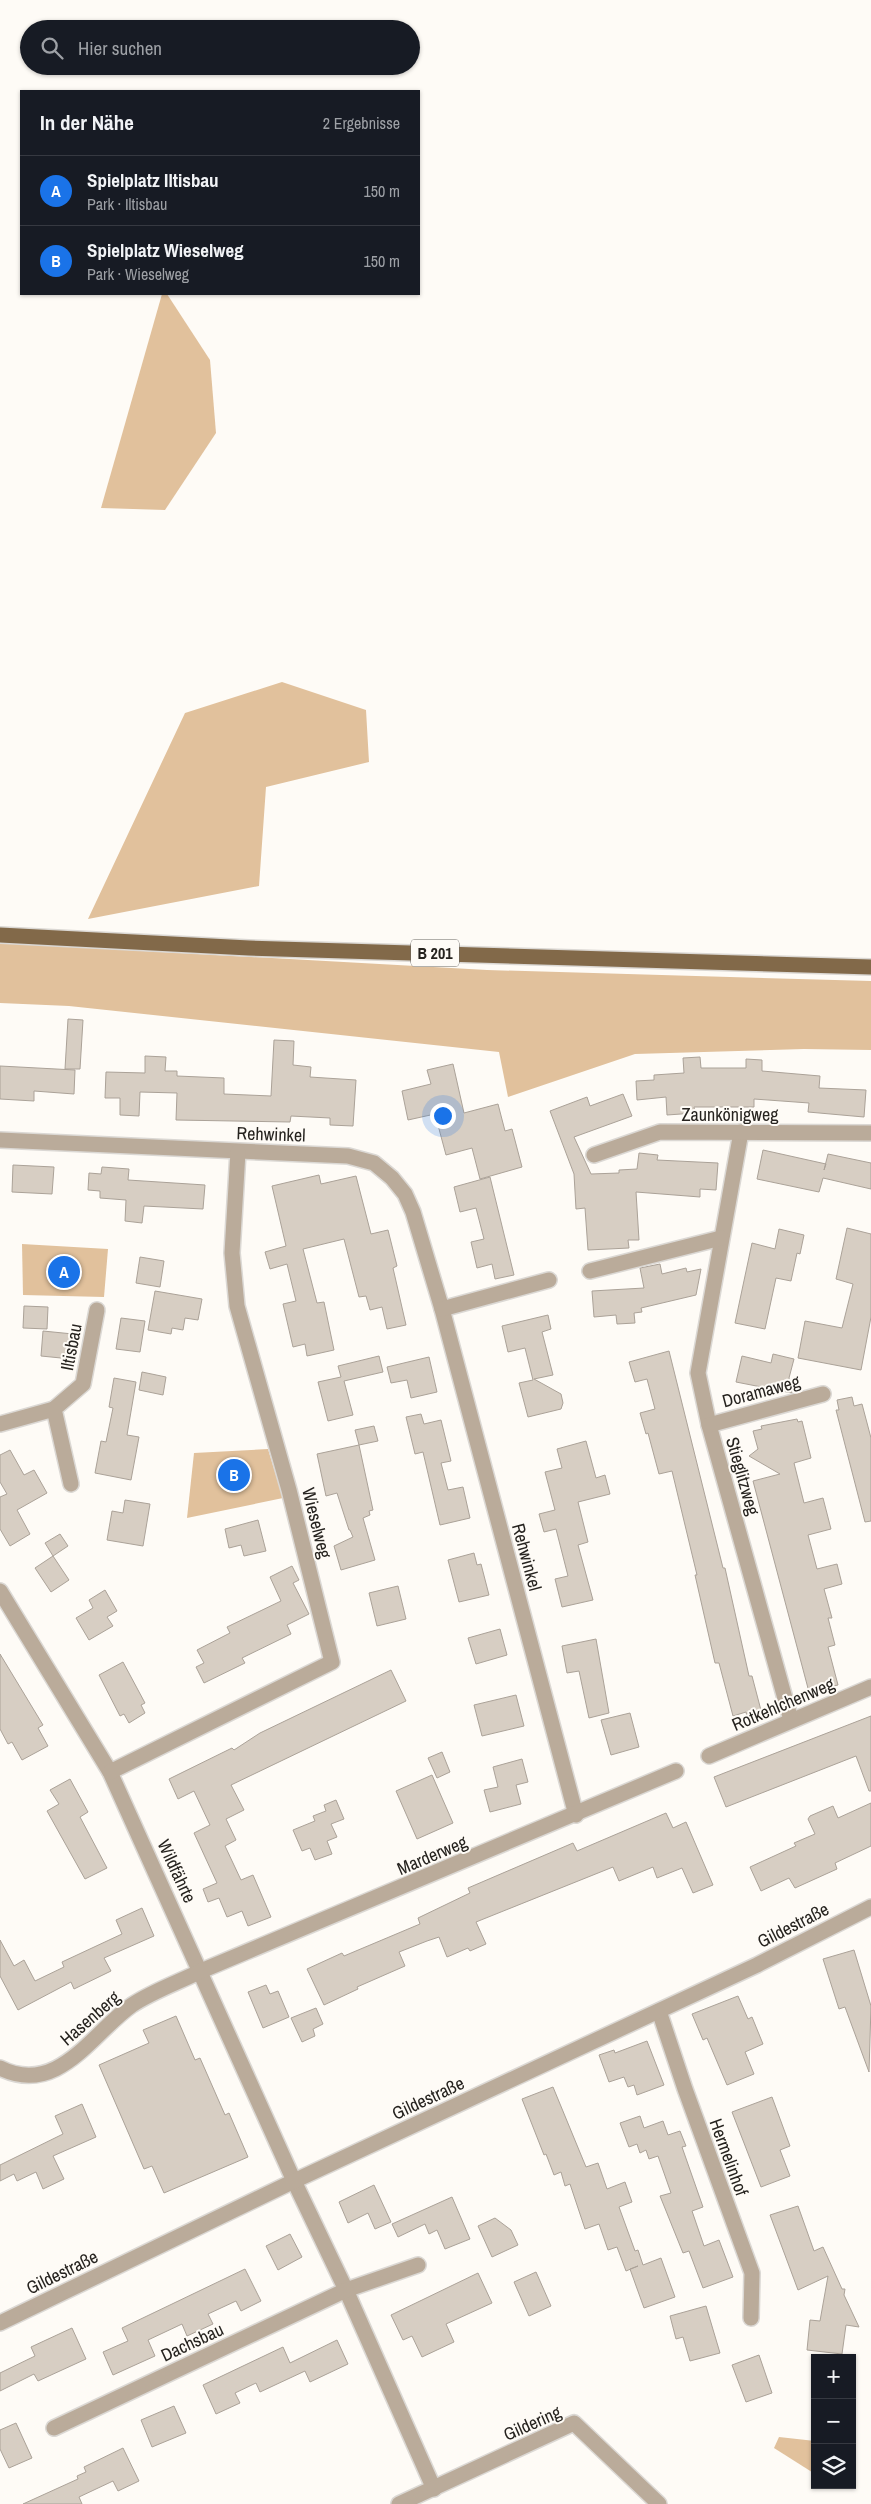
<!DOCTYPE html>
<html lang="de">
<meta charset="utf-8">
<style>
body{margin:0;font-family:"Archivo Narrow",sans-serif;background:#242831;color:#f1f3f6}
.controls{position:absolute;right:15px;bottom:15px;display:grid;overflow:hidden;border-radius:0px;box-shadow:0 1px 4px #0004}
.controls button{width:45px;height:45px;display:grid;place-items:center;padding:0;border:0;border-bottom:1px solid #363941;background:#171b24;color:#f1f3f6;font:25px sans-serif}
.you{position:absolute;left:442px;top:1115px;width:18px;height:18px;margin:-12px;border:4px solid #fff;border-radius:50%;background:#1a73e8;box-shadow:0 0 0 8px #1a73e833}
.badge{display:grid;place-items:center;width:32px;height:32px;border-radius:50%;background:#1a73e8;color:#fff;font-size:16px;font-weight:700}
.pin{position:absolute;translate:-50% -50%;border:2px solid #fff;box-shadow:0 1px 5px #0006}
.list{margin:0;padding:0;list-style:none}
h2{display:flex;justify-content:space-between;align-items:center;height:65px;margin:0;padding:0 20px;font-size:21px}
h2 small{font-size:16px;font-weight:400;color:#9ea1a6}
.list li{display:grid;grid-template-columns:32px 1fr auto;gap:15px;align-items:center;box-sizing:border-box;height:70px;padding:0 20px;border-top:1px solid #363941}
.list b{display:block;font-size:19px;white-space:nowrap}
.list p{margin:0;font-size:16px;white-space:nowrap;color:#9ea1a6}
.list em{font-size:16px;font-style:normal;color:#9ea1a6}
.icon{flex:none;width:28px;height:28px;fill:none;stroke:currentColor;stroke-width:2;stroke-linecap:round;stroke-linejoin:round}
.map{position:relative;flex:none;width:871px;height:2504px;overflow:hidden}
.search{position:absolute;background:#171b24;box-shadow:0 1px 4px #0004;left:20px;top:20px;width:400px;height:55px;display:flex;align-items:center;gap:12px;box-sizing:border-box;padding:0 18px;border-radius:28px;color:#9ea1a6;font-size:19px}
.panel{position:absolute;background:#171b24;box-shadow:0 1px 4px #0004;left:20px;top:90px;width:400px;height:205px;border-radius:0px}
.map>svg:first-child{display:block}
</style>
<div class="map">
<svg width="871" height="2504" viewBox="0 0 871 2504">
<rect width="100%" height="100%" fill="#fefbf6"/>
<g fill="#e1c19c">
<polygon points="162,294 167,294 210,360 216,433 165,510 101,508"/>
<polygon points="282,682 366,710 369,762 266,787 259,886 88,919 185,713"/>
<polygon points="0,943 487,970 871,981 871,1050 804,1049 635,1054 508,1097 499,1052 69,1006 0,1003"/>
<polygon points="22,1244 108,1249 104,1297 23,1295"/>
<polygon points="268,1449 283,1498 187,1518 194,1453"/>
<polygon points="779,2437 815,2441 815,2474 774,2448"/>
</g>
<g fill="#d7cec3" stroke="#aba298">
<polygon points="68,1019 83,1020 80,1069 65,1069"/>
<polygon points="274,1040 294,1041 293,1065 311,1067 310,1077 356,1080 353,1126 330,1125 330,1118 291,1116 290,1122 176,1120 177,1093 140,1092 139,1116 120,1115 120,1098 105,1098 106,1072 145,1073 145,1056 166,1057 165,1071 177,1071 177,1076 224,1078 224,1094 271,1096"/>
<polygon points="700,1057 701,1068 746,1068 746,1059 762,1060 762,1071 820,1076 819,1088 866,1090 864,1117 808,1112 809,1103 754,1099 754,1107 694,1107 695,1113 667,1115 666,1097 637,1100 636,1081 654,1080 654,1075 684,1073 683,1058"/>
<polygon points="453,1064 464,1113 498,1104 505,1131 512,1129 522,1167 480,1179 472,1148 446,1155 435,1114 408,1120 402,1091 431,1084 427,1070"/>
<polygon points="0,1066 75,1070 74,1094 34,1091 34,1101 0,1099"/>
<polygon points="623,1094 632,1116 574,1137 591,1174 619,1173 619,1170 637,1169 639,1153 658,1155 657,1160 718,1163 716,1190 700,1189 700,1197 636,1192 639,1240 628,1240 629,1248 588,1250 585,1208 576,1209 574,1174 550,1111 587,1097 590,1106"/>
<polygon points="763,1150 826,1164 824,1170 828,1154 871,1163 871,1189 823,1178 819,1192 757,1179"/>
<polygon points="13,1165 54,1167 52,1194 12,1192"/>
<polygon points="102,1167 129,1169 128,1180 205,1185 203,1209 144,1206 142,1223 125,1221 126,1200 100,1198 100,1191 88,1190 89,1173 101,1174"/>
<polygon points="319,1175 321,1184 356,1176 371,1234 388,1230 397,1266 393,1268 406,1325 387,1329 382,1307 370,1310 366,1296 359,1297 344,1239 303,1249 317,1303 324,1302 334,1350 307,1356 305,1344 293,1347 283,1304 296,1301 287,1264 270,1269 265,1252 286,1246 272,1186"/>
<polygon points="490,1177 514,1275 495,1279 492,1264 477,1268 471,1242 484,1239 476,1208 460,1212 454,1187"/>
<polygon points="847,1228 871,1234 871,1317 861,1370 798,1358 805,1321 842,1328 853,1284 836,1279"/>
<polygon points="779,1229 804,1235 800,1254 797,1253 791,1281 776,1278 765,1329 735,1323 752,1243 775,1249"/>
<polygon points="140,1257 164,1261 160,1287 136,1283"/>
<polygon points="660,1264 662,1274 686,1268 687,1272 701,1269 696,1295 641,1308 642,1312 634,1313 635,1323 617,1324 616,1315 594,1317 592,1291 644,1288 640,1268"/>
<polygon points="155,1291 202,1299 198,1320 185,1318 183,1330 172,1328 171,1334 148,1330"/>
<polygon points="24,1306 48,1307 47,1329 23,1328"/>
<polygon points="548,1315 551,1329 542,1332 553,1375 534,1379 561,1394 563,1403 561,1409 528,1417 519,1383 533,1380 525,1348 508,1352 502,1326"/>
<polygon points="121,1318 145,1321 140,1352 116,1349"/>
<polygon points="43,1331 73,1334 71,1359 41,1356"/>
<polygon points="669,1351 723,1568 725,1568 749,1676 752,1676 763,1718 748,1721 746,1712 733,1716 719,1663 715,1663 695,1575 697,1575 672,1471 659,1474 648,1433 646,1434 640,1413 655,1409 647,1379 635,1382 629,1362"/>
<polygon points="773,1354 794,1359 789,1378 792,1393 736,1382 742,1356 771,1363"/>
<polygon points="379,1356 383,1372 344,1381 353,1415 328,1421 318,1382 341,1377 338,1366"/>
<polygon points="429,1357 437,1392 411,1398 407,1380 391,1383 387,1367"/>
<polygon points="142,1372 166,1377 163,1395 139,1390"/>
<polygon points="114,1378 136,1382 127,1435 139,1437 131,1480 95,1473 101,1441 106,1442 113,1408 109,1407"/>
<polygon points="852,1397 854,1406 862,1404 871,1438 871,1521 865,1522 836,1410 839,1410 837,1400"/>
<polygon points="421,1414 424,1424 441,1420 451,1461 441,1463 448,1490 463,1487 470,1518 440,1525 423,1452 415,1454 406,1417"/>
<polygon points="797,1419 798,1422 802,1421 811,1458 794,1463 804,1503 823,1498 831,1529 808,1535 817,1569 837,1564 842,1584 824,1589 832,1618 828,1618 835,1645 828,1647 838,1685 809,1692 753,1481 780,1474 749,1456 758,1449 753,1431 762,1429 761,1426"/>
<polygon points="374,1426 378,1441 359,1445 373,1510 369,1511 370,1515 363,1518 375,1560 341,1570 334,1546 353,1537 350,1530 349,1530 337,1493 326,1496 317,1454 359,1445 355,1430"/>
<polygon points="586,1441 596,1478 605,1475 610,1494 578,1502 588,1542 578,1545 593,1600 562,1607 555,1579 568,1576 556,1529 544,1532 539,1514 555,1510 545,1472 562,1468 557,1449"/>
<polygon points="10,1450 24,1475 34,1470 47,1493 17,1510 30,1534 10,1546 0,1529 0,1497 7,1494 0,1482 0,1455"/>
<polygon points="125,1500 150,1504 143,1546 107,1540 112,1511 123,1513"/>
<polygon points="258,1520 266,1551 244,1556 241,1545 229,1548 225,1529"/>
<polygon points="60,1534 68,1546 53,1556 45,1543"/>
<polygon points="474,1553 477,1565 481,1564 489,1595 459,1602 448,1560"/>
<polygon points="53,1556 69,1580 51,1592 35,1568"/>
<polygon points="292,1566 299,1580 293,1583 309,1614 287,1625 291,1634 242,1658 245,1663 204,1683 196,1667 204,1663 197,1650 230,1633 227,1627 281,1601 270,1577"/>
<polygon points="398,1586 406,1619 377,1626 369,1593"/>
<polygon points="105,1590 117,1611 107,1617 113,1626 89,1640 76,1618 93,1608 89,1600"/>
<polygon points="500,1629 507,1655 476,1664 468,1638"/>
<polygon points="596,1639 609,1713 589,1718 579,1671 567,1673 562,1646"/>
<polygon points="0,1654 43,1725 38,1728 48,1746 22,1760 12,1742 8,1744 0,1729"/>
<polygon points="123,1662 145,1703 141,1705 145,1713 129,1723 124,1714 120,1716 99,1675"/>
<polygon points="391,1670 406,1701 231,1785 244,1810 226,1819 236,1840 225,1846 241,1880 253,1875 271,1917 248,1926 242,1911 227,1917 219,1898 208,1902 203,1889 217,1883 194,1833 210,1825 194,1791 178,1799 169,1779 232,1748 234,1750 260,1733"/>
<polygon points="516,1695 524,1726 482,1736 474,1705"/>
<polygon points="630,1713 639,1747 611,1755 601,1720"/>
<polygon points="871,1716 871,1791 869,1791 856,1756 726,1807 714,1777"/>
<polygon points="442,1752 450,1772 437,1778 428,1758"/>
<polygon points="522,1759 528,1782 516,1785 521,1804 490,1812 484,1790 498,1787 493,1767"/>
<polygon points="432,1775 453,1823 417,1839 396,1791"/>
<polygon points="70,1779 88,1812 80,1817 107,1868 85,1879 47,1811 59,1804 50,1790"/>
<polygon points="336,1800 344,1819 331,1824 337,1837 327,1841 332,1854 315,1860 310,1848 302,1851 293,1830 315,1821 313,1816 326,1811 324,1805"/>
<polygon points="871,1803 871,1846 835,1863 837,1869 795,1888 789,1878 761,1891 750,1867 796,1846 794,1843 815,1834 808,1819 810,1816 833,1806 838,1818"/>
<polygon points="666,1813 673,1828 686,1822 713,1885 693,1893 682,1868 657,1878 653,1867 619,1881 613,1867 476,1922 486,1944 470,1951 468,1948 447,1957 439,1937 427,1941 399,1952 405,1966 357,1987 358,1989 324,2005 307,1969 342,1953 344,1956 420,1924 418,1918 470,1893 468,1888 573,1843 577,1851"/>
<polygon points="142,1908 154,1936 104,1958 111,1971 74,1989 71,1982 18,2010 0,1976 0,1940 14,1966 24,1960 35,1981 64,1967 62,1962 122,1934 116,1920"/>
<polygon points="854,1950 871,2006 869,2072 845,2007 839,2009 823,1959"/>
<polygon points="266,1985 270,1994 278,1991 289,2017 263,2028 248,1992"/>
<polygon points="738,1996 748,2019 752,2017 763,2044 745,2052 754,2074 727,2085 707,2038 703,2040 692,2014"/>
<polygon points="316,2008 323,2024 313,2029 315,2036 302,2042 291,2018"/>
<polygon points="176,2016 195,2060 200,2058 225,2115 229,2113 248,2157 164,2193 152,2166 144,2169 99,2065 149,2043 143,2030"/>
<polygon points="647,2041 664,2085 637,2095 634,2085 628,2087 624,2077 609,2082 599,2055 614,2050 615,2053"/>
<polygon points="553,2087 586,2167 598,2163 607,2189 625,2182 632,2202 619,2207 635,2251 638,2250 643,2265 661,2258 675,2297 644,2308 630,2269 638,2266 626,2271 617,2247 608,2250 599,2224 585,2229 570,2184 565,2186 561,2172 554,2175 546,2154 544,2155 522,2099"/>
<polygon points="772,2097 790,2146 780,2150 790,2176 761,2187 732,2112"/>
<polygon points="82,2104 96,2137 53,2156 64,2179 43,2189 36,2172 17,2181 14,2174 0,2181 0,2165 63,2134 55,2116"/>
<polygon points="640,2116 644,2128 663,2121 668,2135 680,2131 686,2146 682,2147 703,2207 692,2211 704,2246 719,2240 733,2277 703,2288 689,2251 683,2253 660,2196 671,2193 658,2156 649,2159 646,2150 640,2153 637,2144 629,2147 620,2123"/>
<polygon points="374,2185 391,2222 375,2229 368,2213 348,2223 339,2202"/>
<polygon points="452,2197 470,2239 445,2249 437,2230 429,2234 425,2224 398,2237 392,2224"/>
<polygon points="798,2206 814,2251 823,2247 842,2289 845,2289 844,2295 859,2327 846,2325 842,2354 807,2350 810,2320 820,2321 828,2276 798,2290 770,2215"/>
<polygon points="495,2218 511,2230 518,2245 492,2257 478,2226"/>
<polygon points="290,2234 302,2257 278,2270 266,2246"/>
<polygon points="245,2269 261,2301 241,2311 236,2301 208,2314 213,2324 187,2336 182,2324 148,2340 155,2356 113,2375 103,2352 128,2341 122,2328"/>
<polygon points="536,2272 551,2306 529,2316 514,2282"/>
<polygon points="478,2273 492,2303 446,2324 454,2342 422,2357 412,2336 403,2340 391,2315"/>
<polygon points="706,2306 720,2353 690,2361 683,2337 676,2339 670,2316"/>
<polygon points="72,2328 86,2359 38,2381 34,2374 0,2391 0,2373 35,2356 31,2347"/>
<polygon points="337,2340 348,2364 310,2382 305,2371 260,2392 256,2383 235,2393 240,2403 216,2414 203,2385 283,2347 290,2363"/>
<polygon points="759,2355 772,2393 746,2402 732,2365"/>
<polygon points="174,2406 186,2433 152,2447 141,2420"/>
<polygon points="16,2423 32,2458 9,2468 0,2449 0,2430"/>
<polygon points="123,2448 139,2481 118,2491 113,2481 79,2497 82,2504 23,2504 78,2479 77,2476 86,2472 84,2467"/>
</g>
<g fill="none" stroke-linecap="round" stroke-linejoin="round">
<g stroke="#dbd8d4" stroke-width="18">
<g id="street">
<polyline points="741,1132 698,1373 709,1425 791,1720"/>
<polyline points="0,1140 348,1156 374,1163 392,1178 405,1194 413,1212 442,1309 576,1815"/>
<polyline points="594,1155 660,1132 871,1133"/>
<polyline points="590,1271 721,1238"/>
<polyline points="442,1309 549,1280"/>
<polyline points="0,1424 54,1409"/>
<polyline points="709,1425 823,1394"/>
<polyline points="71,1484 54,1409 83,1384 97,1310"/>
<polyline points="0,1591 110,1772 294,2181 346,2290 434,2489"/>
<polyline points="709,1756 871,1687"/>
<polyline points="110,1772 332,1662 289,1490 237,1306 232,1253 238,1152"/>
<polyline points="659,2011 685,2089 752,2273 751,2318"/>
<path d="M 0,2068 C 58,2097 92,2033 132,2005 C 153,1991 179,1982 201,1971 L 676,1771"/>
<polyline points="0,2323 294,2181 757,1965 871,1907"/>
<polyline points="54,2428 346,2290 418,2265"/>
<polyline points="399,2504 574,2423 659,2504"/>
</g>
</g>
<g stroke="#dbd8d4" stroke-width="18">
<polyline id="primary" points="0,935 249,948 871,967"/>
</g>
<use href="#street" stroke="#baab9a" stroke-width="15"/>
<use href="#primary" stroke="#826949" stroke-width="15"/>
</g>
<g text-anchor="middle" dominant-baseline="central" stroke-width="4" stroke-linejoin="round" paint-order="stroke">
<rect fill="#fefbf6" stroke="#676460" stroke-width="1" x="411" y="939.5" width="48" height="27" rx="4"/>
<g font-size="16" font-weight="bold" fill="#26231f">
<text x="435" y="953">B 201</text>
</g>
<g font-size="18" fill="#26231f" stroke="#fefbf6">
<text x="730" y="1114">Zaunkönigweg</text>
<text transform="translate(271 1134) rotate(2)">Rehwinkel</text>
<text transform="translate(71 1347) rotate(-79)">Iltisbau</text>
<text transform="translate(761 1391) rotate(-15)">Doramaweg</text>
<text transform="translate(743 1476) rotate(74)">Stieglitzweg</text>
<text transform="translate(317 1523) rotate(76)">Wieselweg</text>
<text transform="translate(527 1557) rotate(75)">Rehwinkel</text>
<text transform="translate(783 1704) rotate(-23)">Rotkehlchenweg</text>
<text transform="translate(432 1855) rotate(-23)">Marderweg</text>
<text transform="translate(177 1871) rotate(65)">Wildfährte</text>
<text transform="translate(793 1925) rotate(-27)">Gildestraße</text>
<text transform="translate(90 2018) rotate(-41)">Hasenberg</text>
<text transform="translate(428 2098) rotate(-25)">Gildestraße</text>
<text transform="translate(729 2157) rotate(70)">Hermelinhof</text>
<text transform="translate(62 2272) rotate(-26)">Gildestraße</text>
<text transform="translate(192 2342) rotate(-25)">Dachsbau</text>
<text transform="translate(532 2423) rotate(-24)">Gildering</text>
</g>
</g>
</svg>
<div class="controls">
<button>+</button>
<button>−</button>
<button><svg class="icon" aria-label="layers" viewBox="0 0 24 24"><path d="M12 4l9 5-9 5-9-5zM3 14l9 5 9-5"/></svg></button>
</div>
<div class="you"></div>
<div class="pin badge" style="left:64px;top:1272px">A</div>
<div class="pin badge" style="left:234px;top:1475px">B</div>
<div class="search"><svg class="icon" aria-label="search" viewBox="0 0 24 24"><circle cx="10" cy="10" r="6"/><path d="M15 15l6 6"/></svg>Hier suchen</div>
<section class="panel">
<h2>In der Nähe<small>2 Ergebnisse</small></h2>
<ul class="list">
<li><span class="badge">A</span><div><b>Spielplatz Iltisbau</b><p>Park · Iltisbau</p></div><em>150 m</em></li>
<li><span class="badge">B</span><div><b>Spielplatz Wieselweg</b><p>Park · Wieselweg</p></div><em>150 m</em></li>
</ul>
</section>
</div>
